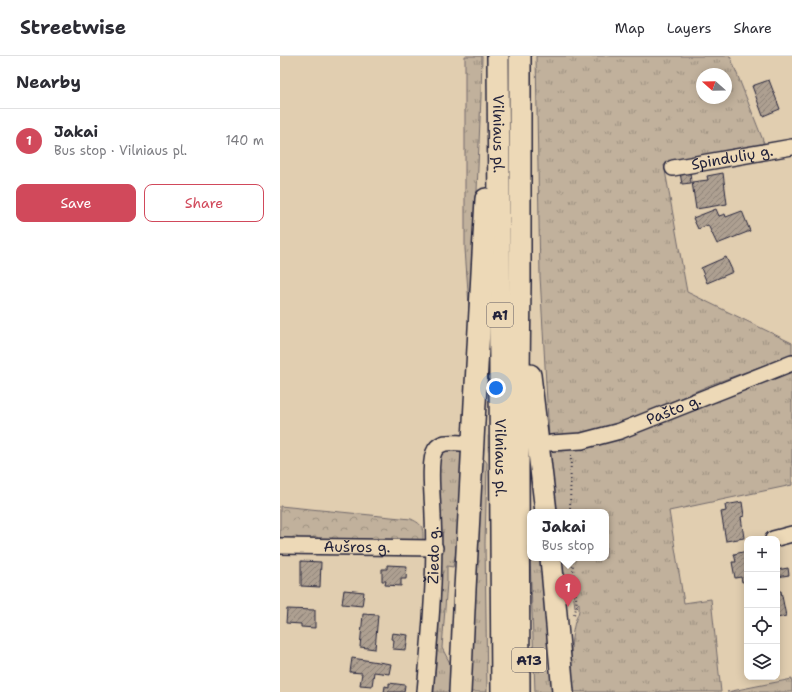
<!DOCTYPE html>
<meta charset="utf-8">
<style>
body{margin:0;font-family:"Shantell Sans",sans-serif;background:#f7f7f7;color:#2b2b33}
.controls{position:absolute;right:12px;bottom:12px;display:grid;overflow:hidden;border-radius:8px;box-shadow:0 2px 10px #0003}
.controls button{width:36px;height:36px;display:grid;place-items:center;padding:0;border:0;border-bottom:1px solid #e1e1e2;background:#fff;color:#2b2b33;font:20px sans-serif}
.compass{position:absolute;left:416px;top:12px;width:36px;height:36px;border-radius:50%;background:#fff;box-shadow:0 2px 10px #0003;rotate:290deg}
.you{position:absolute;left:216px;top:332px;width:14px;height:14px;margin:-10px;border:3px solid #fff;border-radius:50%;background:#1a73e8;box-shadow:0 0 0 6px #1a73e833}
.badge{display:grid;place-items:center;width:26px;height:26px;border-radius:50%;background:#d1495b;color:#fff;font-size:13px;font-weight:700}
.pin{position:absolute;translate:-50% -33px;filter:drop-shadow(0 1px 2px #0008)}
.pin::after{content:'';position:absolute;top:21px;width:14px;height:12px;background:inherit;clip-path:polygon(0 0,100% 0,50% 100%)}
.popup{position:absolute;left:247px;top:453px;width:82px;height:52px;box-sizing:border-box;display:grid;place-content:center;border-radius:8px;background:#fff;filter:drop-shadow(0 1px 3px #0005);font-size:13px;white-space:nowrap;color:#7c7c81}
.popup b{font-size:15px;color:#2b2b33}
.popup::after{content:'';position:absolute;left:50%;top:100%;margin-left:-8px;border:8px solid transparent;border-top-color:#fff}
.list{margin:0;padding:0;list-style:none}
h2{display:flex;justify-content:space-between;align-items:center;height:52px;margin:0;padding:0 16px;font-size:17px}
h2 small{font-size:13px;font-weight:400;color:#7c7c81}
.list li{display:grid;grid-template-columns:26px 1fr auto;gap:12px;align-items:center;box-sizing:border-box;height:64px;padding:0 16px;border-top:1px solid #e1e1e2}
.list b{display:block;font-size:15px;white-space:nowrap}
.list p{margin:0;font-size:13px;white-space:nowrap;color:#7c7c81}
.list em{font-size:13px;font-style:normal;color:#7c7c81}
.actions{display:flex;gap:8px;padding:12px 16px}
.actions a{flex:1;padding:9px 0;border:1px solid #d1495b;border-radius:8px;text-align:center;font-size:14px;color:#d1495b}
.actions .main{background:#d1495b;color:#fff}
.icon{flex:none;width:22px;height:22px;fill:none;stroke:currentColor;stroke-width:2;stroke-linecap:round;stroke-linejoin:round}
.map{position:relative;flex:none;width:512px;height:636px;overflow:hidden}
header{display:flex;align-items:center;gap:24px;box-sizing:border-box;height:56px;padding:0 20px;background:#fff;border-bottom:1px solid #e1e1e2}
header strong{font-size:19px}
nav{display:flex;gap:22px;margin-inline-start:auto;font-size:14px}
main{display:flex}
aside{flex:1;background:#fff}
.map>svg:first-child{display:block}
</style>
<header>
<strong>Streetwise</strong>
<nav><a>Map</a><a>Layers</a><a>Share</a></nav>
</header>
<main>
<aside>
<h2>Nearby<small></small></h2>
<ul class="list">
<li><span class="badge">1</span><div><b>Jakai</b><p>Bus stop · Vilniaus pl.</p></div><em>140 m</em></li>
</ul>
<div class="actions"><a class="main">Save</a><a>Share</a></div>
</aside>
<div class="map">
<svg width="512" height="636" viewBox="0 0 512 636">
<defs>
<pattern id="grass-tufts" width="24" height="20" patternUnits="userSpaceOnUse"><rect width="24" height="20" fill="#c1b19c"/><path d="M3 7l-1-3M5 7V3M7 7l1-3M15 17l-1-3M17 17v-4M19 17l1-3" fill="none" stroke="#9c9080"/></pattern>
<pattern id="forest-crowns" width="20" height="18" patternUnits="userSpaceOnUse"><rect width="20" height="18" fill="#c1b19c"/><path d="M2 6a3 3 0 1 1 6 0M12 15a3 3 0 1 1 6 0" fill="none" stroke="#9c9080"/></pattern>
<pattern id="building-hatch" width="6" height="6" patternUnits="userSpaceOnUse"><rect width="6" height="6" fill="#aea091"/><path d="M-1 1l2-2M0 6l6-6M5 7l2-2" fill="none" stroke="#8d8278"/></pattern>
</defs>
<rect width="100%" height="100%" fill="#e1ceb0"/>
<filter id="ink" filterUnits="userSpaceOnUse"><feTurbulence type="fractalNoise" baseFrequency=".025" numOctaves="2"/><feDisplacementMap in="SourceGraphic" scale="8" xChannelSelector="R" yChannelSelector="G"/><feConvolveMatrix kernelMatrix="1 2 1 2 8 2 1 2 1" color-interpolation-filters="sRGB"/></filter>
<g filter="url(#ink)">
<g fill="url(#grass-tufts)" stroke="#726a6c" fill-rule="evenodd">
<polygon points="185,0 202,0 201,40 191,278 185,193"/>
<path d="M 256,0 L 450,0 L 486,92 L 384,109 L 407,236 L 512,287 L 512,299 L 430,329 L 348,365 L 280,383 L 269,382 L 260,220 ZM 422,18 L 446,18 L 446,42 L 422,42 Z"/>
<path d="M 512,313 L 512,429 L 389,455 L 404,547 L 431,543 L 441,636 L 293,636 C 291,615 289,592 294,570 C 296,559 300,560 299,547 L 295,551 L 293,537 L 280,507 L 279,502 L 326,502 L 326,456 L 275,456 L 270,394 L 307,390 Z"/>
<polygon points="185,391 179,482 173,511 167,510 167,526 162,592 172,611 171,636 154,636 160,487 156,407 164,392"/>
<polygon points="203,403 205,404 207,407 205,487 207,636 186,636 201,406"/>
<polygon points="250,474 250,502 261,502 275,636 255,636 250,501"/>
<polygon points="512,623 512,636 447,636"/>
</g>
<path fill="url(#forest-crowns)" stroke="#726a6c" d="M 0,450 L 131,463 C 144,469 143,472 143,486 L 0,484 Z"/>
<g fill="url(#building-hatch)" stroke="#22223b">
<polygon points="489,24 500,53 483,60 472,30"/>
<polygon points="410,115 411,127 402,128 400,117"/>
<polygon points="443,117 447,148 416,153 412,126 428,124 427,120"/>
<polygon points="436,153 439,160 445,158 446,161 462,155 470,175 437,188 428,169 418,173 413,162"/>
<polygon points="446,201 453,216 427,227 421,212"/>
<polygon points="462,446 464,460 461,461 464,482 446,485 441,456 446,455 445,449"/>
<polygon points="467,495 467,525 462,526 461,521 455,522 452,506 456,506 454,498"/>
<polygon points="21,505 41,506 40,531 21,530"/>
<polygon points="107,509 127,510 126,523 121,523 121,530 105,529 106,525 102,525 102,513 107,513"/>
<polygon points="508,512 509,519 497,521 497,514"/>
<polygon points="64,534 84,536 82,550 62,548"/>
<polygon points="497,535 501,535 506,560 497,562"/>
<polygon points="7,553 35,554 35,572 21,571 21,568 6,567"/>
<polygon points="83,558 98,559 95,593 80,591"/>
<polygon points="112,577 128,579 126,594 113,593 114,584 111,583"/>
<polygon points="72,602 111,608 109,618 94,616 92,630 80,629 82,617 70,616"/>
<polygon points="109,627 125,629 124,636 104,636 105,630 109,631"/>
</g>
<g fill="none" stroke-linecap="round" stroke-linejoin="round">
<polyline stroke="#bbac99" stroke-width="15" stroke-dasharray="15 8" stroke-linecap="butt" points="184,387 230,387"/>
<g stroke="#22223b" stroke-width="18">
<g id="minor">
<path id="s1" d="M 393,112 L 512,91"/>
<path id="s2" d="M 271,387 L 302,385 L 340,375 L 512,307"/>
<polyline points="493,483 512,478"/>
<path id="s3" d="M 0,490 L 155,492"/>
<path id="s4" d="M 145,636 C 150,578 156,518 153,460 C 153,445 148,405 155,394 C 161,384 173,387 183,387"/>
</g>
</g>
<g stroke="#22223b" stroke-width="24">
<g id="highway">
<path id="s5" d="M 218,0 L 222,636"/>
<polyline points="250,319 266,456"/>
<polyline points="271,502 283,636"/>
<polyline points="180,636 185,533 206,143"/>
<polyline points="239,636 238,412 240,227 240,0"/>
</g>
</g>
<g stroke="#22223b" stroke-width="2" stroke-dasharray="1 3" stroke-linecap="butt">
<polyline points="290,456 291,397"/>
<polyline points="292,502 297,550 293,561"/>
</g>
<use href="#minor" stroke="#edd9b7" stroke-width="15"/>
<use href="#highway" stroke="#edd9b7" stroke-width="21"/>
</g>
</g>
<g text-anchor="middle" dominant-baseline="central" stroke-width="3" stroke-linejoin="round" paint-order="stroke">
<g fill="#edd9b7" stroke="#5f5960" stroke-width="1">
<rect x="207" y="247" width="26" height="24" rx="3"/>
<rect x="232" y="592" width="34" height="24" rx="3"/>
</g>
<g font-size="14" font-weight="bold" fill="#22223b">
<text x="220" y="259">A1</text>
<text x="249" y="604">A13</text>
</g>
<g font-size="15" fill="#22223b" stroke="#edd9b7">
<text stroke="none"><textPath href="#s5" startOffset="78">Vilniaus pl.</textPath></text>
<text stroke="none"><textPath href="#s1" startOffset="60">Spindulių g.</textPath></text>
<text stroke="none"><textPath href="#s2" startOffset="128">Pašto g.</textPath></text>
<text stroke="none"><textPath href="#s5" startOffset="402">Vilniaus pl.</textPath></text>
<text stroke="none"><textPath href="#s3" startOffset="77">Aušros g.</textPath></text>
<text stroke="none"><textPath href="#s4" startOffset="137">Žiedo g.</textPath></text>
</g>
</g>
</svg>
<div class="controls">
<button>+</button>
<button>−</button>
<button><svg class="icon" aria-label="locate" viewBox="0 0 24 24"><circle cx="12" cy="12" r="6"/><path d="M12 2v4M12 18v4M2 12h4M18 12h4"/></svg></button>
<button><svg class="icon" aria-label="layers" viewBox="0 0 24 24"><path d="M12 4l9 5-9 5-9-5zM3 14l9 5 9-5"/></svg></button>
</div>
<svg class="compass" viewBox="-18 -18 36 36"><path d="M0-13l5 13h-10z" fill="#e53935"/><path d="M0 13l5-13h-10z" fill="#7c7c81"/></svg>
<div class="you"></div>
<div class="pin badge" style="left:288px;top:551px">1</div>
<div class="popup"><b>Jakai</b>Bus stop</div>
</div>
</main>
